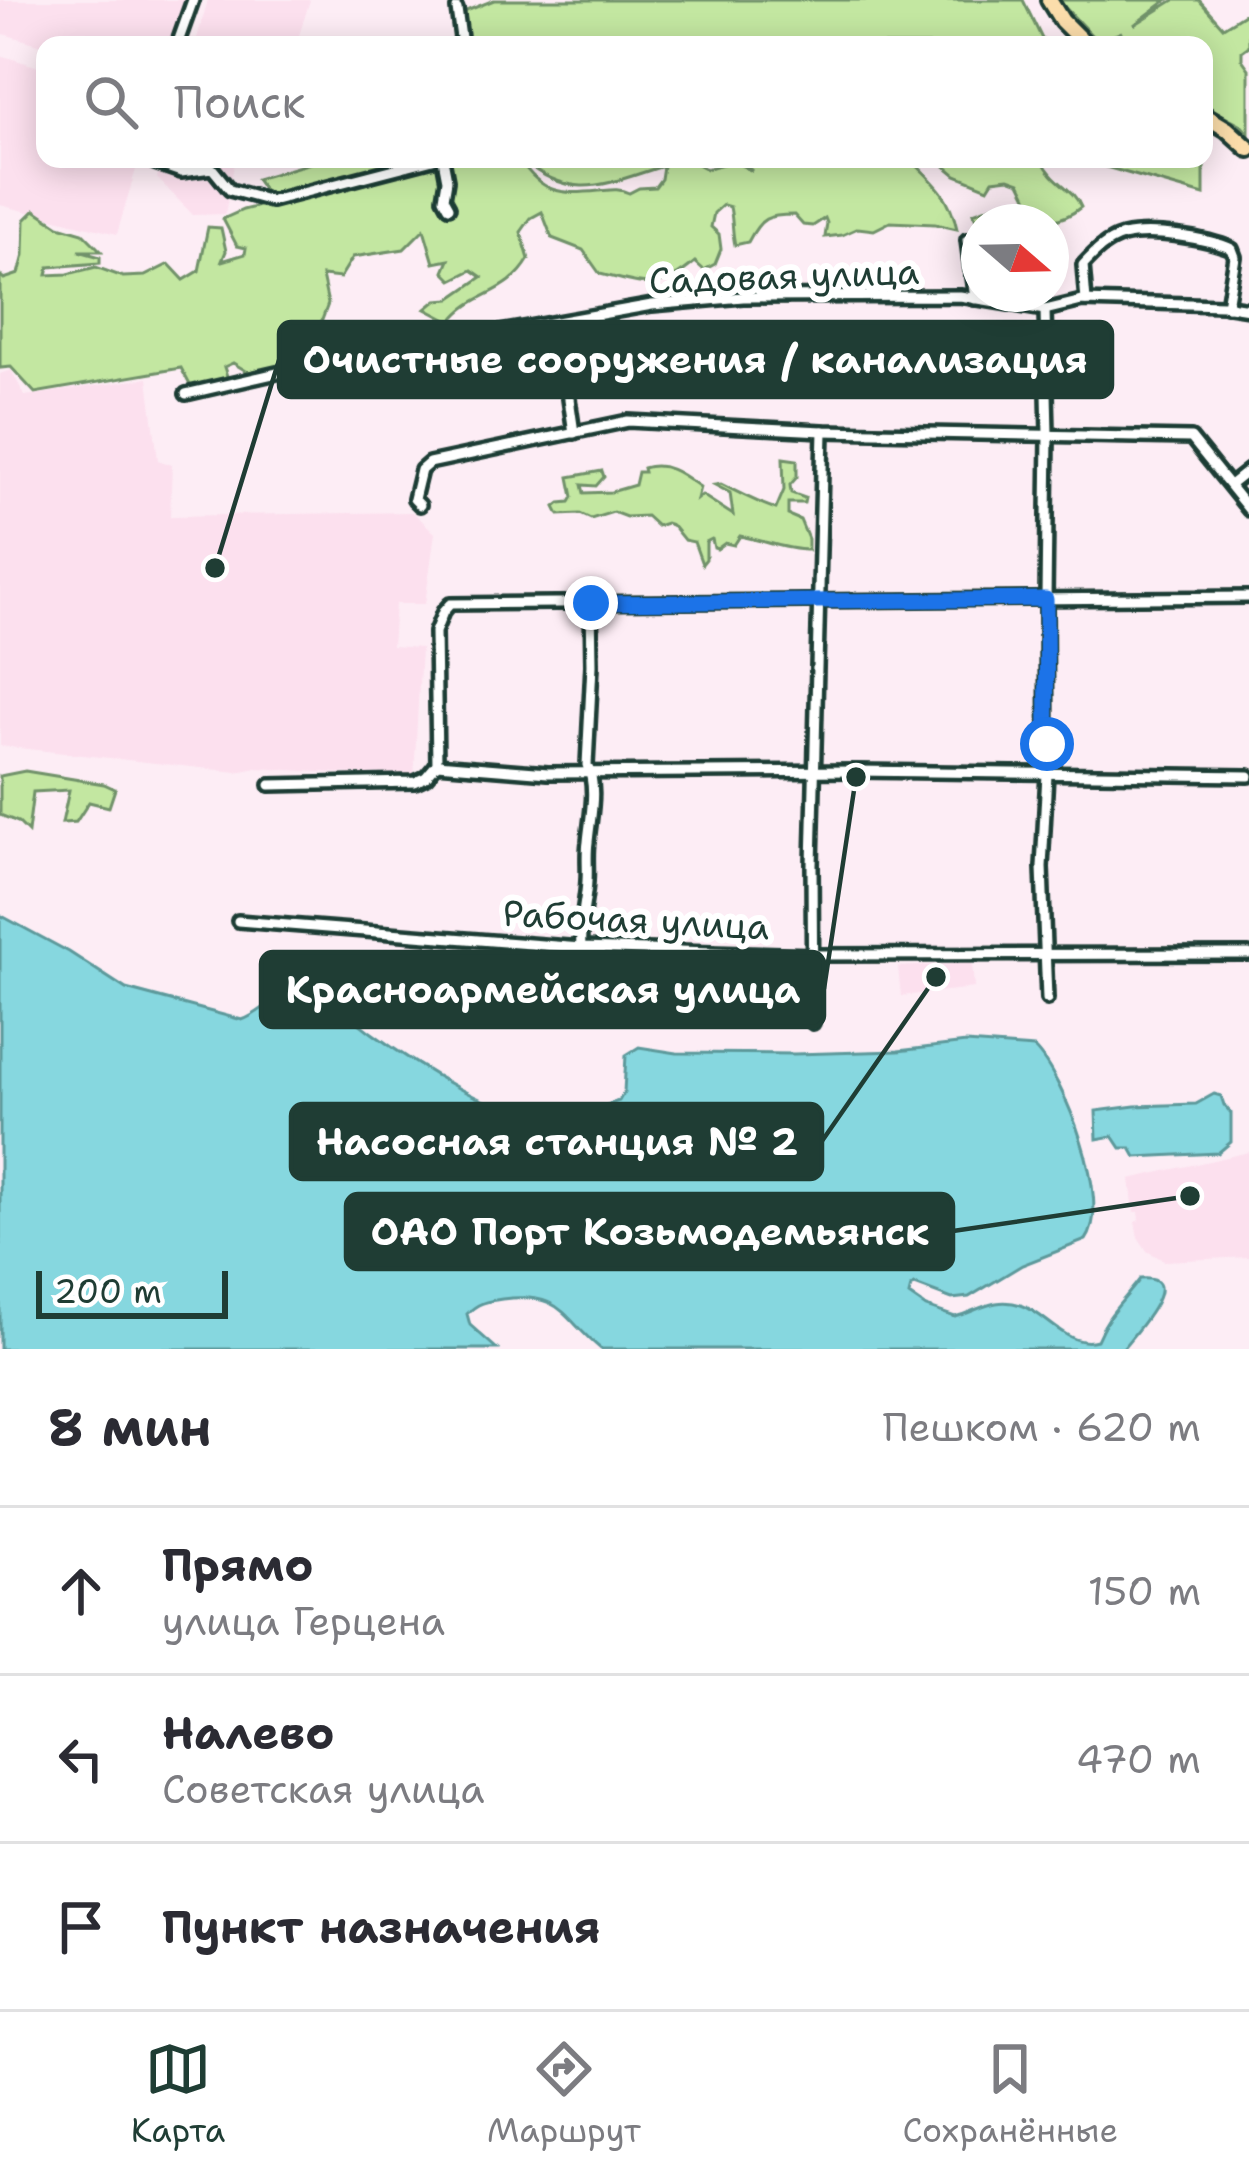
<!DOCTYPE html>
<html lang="ru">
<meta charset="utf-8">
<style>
body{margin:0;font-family:"Shantell Sans",sans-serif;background:#f2f2f3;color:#2b2b33}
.compass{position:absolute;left:961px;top:204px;width:108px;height:108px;border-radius:50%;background:#fff;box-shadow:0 6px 30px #0003;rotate:110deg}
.scale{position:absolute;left:36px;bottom:30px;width:192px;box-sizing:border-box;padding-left:12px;border:6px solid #1f3d34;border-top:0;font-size:33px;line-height:42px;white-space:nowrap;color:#1f3d34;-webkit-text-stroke:9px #fff;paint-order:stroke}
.stop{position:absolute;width:36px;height:36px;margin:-27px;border:9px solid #1a73e8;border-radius:50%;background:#fff}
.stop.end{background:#1a73e8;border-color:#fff;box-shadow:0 3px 12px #0008}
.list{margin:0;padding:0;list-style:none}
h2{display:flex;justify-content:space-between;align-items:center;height:156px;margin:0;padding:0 48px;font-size:51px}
h2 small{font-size:39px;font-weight:400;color:#7c7c81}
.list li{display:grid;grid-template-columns:78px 1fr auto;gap:36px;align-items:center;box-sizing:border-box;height:168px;padding:0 48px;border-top:3px solid #e1e1e2}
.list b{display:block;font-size:45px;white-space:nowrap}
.list p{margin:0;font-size:39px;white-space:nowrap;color:#7c7c81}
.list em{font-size:39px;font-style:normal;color:#7c7c81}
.icon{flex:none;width:66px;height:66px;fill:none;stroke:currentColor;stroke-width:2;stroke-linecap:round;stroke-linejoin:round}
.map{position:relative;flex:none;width:1249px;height:1349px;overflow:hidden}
.search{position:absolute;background:#fff;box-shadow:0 6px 30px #0003;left:36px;right:36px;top:36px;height:132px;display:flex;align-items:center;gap:30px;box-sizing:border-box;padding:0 42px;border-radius:24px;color:#7c7c81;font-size:45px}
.sheet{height:660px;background:#fff}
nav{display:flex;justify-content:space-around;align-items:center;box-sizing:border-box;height:168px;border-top:3px solid #e1e1e2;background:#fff;font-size:33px;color:#7c7c81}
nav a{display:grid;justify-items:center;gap:6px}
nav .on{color:#1f3d34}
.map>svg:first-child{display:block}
</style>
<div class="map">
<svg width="1249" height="1349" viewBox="0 0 1249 1349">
<rect width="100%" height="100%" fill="#fdedf5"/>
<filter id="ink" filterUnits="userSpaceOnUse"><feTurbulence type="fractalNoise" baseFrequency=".00833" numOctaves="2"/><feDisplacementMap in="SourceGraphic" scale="24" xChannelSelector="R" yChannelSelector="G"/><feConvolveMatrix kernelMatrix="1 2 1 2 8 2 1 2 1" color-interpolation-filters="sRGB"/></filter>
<g filter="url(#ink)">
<g fill="#fce0ee">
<polygon points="0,0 189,0 175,45 45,46 0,33"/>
<polygon points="208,0 310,0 296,45 195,45"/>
<polygon points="0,55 45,69 45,159 139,159 117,234 0,205"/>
<polygon points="163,159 235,159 225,214 193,215 157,178"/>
<polygon points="11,370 25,396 148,378 158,460 172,465 170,516 413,512 435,533 425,604 395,604 392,646 421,648 414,778 257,768 237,772 0,746 0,374"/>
<polygon points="972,963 974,988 901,996 898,967"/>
<polygon points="1249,1152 1249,1257 1165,1261 1147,1251 1138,1237 1135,1222 1140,1220 1139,1212 1134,1212 1130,1179"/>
</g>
<g fill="#c3e7a1" stroke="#71926a" stroke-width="3">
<polygon points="494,0 1023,0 1045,45 465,45 461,13"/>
<polygon points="1058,0 1167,0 1134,25 1174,0 1199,0 1223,27 1249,11 1249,46 1242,51 1242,59 1249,69 1249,134 1240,124 1204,105 1204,45 1103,45 1122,32 1098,42"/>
<polygon points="1204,156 1204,195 1078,159 1204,159"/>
<polygon points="324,159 428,159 270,199 256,179"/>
<path d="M 446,159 L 519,159 C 542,193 559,195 599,191 C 611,190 618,188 629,193 L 639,188 L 655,187 L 661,179 L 663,166 C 605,184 573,203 521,159 L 695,159 L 697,164 L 706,169 L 733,161 L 752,171 L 738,159 L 910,159 C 934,182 950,195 957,229 L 935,224 L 890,222 L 874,230 L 858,228 L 842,235 L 825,237 L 827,223 L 825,218 L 813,226 L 803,225 L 794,215 C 767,215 761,217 748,242 L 735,245 C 732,232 733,221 730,207 L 723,205 L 714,213 L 711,227 L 719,234 L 721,249 L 715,264 L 704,270 L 695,262 C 658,294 644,284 600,274 L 583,250 L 552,238 L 542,212 L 531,218 L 521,232 L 529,259 C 508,296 474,291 451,322 L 426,309 L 437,300 L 450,299 L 482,277 L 472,270 L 452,280 L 444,272 L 449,260 L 434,263 L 424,229 L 404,249 L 353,257 L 340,278 L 322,276 L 328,304 L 319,328 L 291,368 L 248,372 L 233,363 L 224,367 L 229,382 L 191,387 L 181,368 L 35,393 L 11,367 L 0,368 L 0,275 L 4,279 L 19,274 L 24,255 L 25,220 L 35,210 L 59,226 L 83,233 L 101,251 L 79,251 L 100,257 L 100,263 L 49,267 L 47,275 L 68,274 L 96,267 L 123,277 L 145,276 L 169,264 L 184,280 L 199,271 L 208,227 L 221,228 L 226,251 L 222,261 L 245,254 L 246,248 L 237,246 L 223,219 L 243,210 L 441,160 L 449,214 L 453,209 Z"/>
<path d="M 937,159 L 1042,159 C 1053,184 1072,186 1081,207 C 1052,232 1013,219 978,223 L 973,213 L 1003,202 L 1030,202 L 1020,182 L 1009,178 L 993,180 L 988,188 L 956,175 Z"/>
<path d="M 783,458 L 797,460 L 797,477 L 790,485 L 791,493 L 805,498 L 804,503 L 788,503 L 788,515 L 800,520 L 808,539 L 808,550 C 786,550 762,540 740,536 L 734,545 L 725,543 L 717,549 L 714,548 L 712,539 L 706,542 L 706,559 L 702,564 L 694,542 L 684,540 L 672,525 L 666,523 L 657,526 L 646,516 L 626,517 L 613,512 L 591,519 L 580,514 L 559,515 L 555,507 L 560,503 L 570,502 L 573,497 L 569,477 L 602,471 L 604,477 L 596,486 L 582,485 L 584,493 L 611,492 L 635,485 L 638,472 L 644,472 L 643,468 C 666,461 682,474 700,487 L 697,499 L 702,495 L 733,515 L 730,493 L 715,485 L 721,484 C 741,494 755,502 776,509 L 784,490 Z"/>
<polygon points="25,771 104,784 115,789 109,807 89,802 76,822 62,823 69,790 33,792 28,832 18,822 0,815 0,776"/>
</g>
<g fill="#86d7df" stroke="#5d999b" stroke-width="3">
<path d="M 0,915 L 69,952 L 126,989 L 242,1020 C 263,1013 273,993 299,994 C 326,995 352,1018 372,1033 C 416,1065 492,1115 546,1119 C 569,1120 597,1108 619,1101 L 624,1092 L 626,1055 L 639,1047 L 677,1053 L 794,1054 L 898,1051 L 966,1043 L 1034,1048 C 1064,1077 1113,1203 1086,1240 L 1022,1265 L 969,1297 L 952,1299 L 915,1285 L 911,1287 L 909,1295 L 926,1307 L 955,1317 C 978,1311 995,1296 1021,1305 C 1046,1313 1068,1349 1097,1340 C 1108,1313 1123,1302 1140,1279 C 1190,1274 1133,1335 1122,1349 L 601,1349 C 561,1316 563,1292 502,1299 C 487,1301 477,1303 467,1314 L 470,1325 L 497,1349 L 0,1349 Z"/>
<polygon points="1214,1094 1221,1096 1224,1105 1231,1113 1231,1142 1218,1153 1136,1157 1131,1148 1121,1148 1113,1136 1097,1139 1096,1111 1135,1106 1196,1104"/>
</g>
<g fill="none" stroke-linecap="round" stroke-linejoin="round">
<g stroke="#1f3d34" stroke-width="18">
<g id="minor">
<polyline points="457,9 462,45"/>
<polyline points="177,45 193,0"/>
<polyline points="155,159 155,163 181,172 212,168 230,190 271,201 433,159"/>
<polyline points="443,159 447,180 444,198 449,207"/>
<polyline points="967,240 975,299"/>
<path d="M 1086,301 L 1083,265 C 1095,252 1106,241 1123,236 C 1150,229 1207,238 1232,249 L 1235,257 L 1227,306"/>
<polyline points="1045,310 1048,434 1046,599 1047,774 1042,867 1047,999"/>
<polyline points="558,323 574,433"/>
<polyline points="186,394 403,344 449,341 652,305 743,297 960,296 1045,310 1082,301 1223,305 1249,309"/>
<polyline points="1230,485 1249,470"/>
<polyline points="420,505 414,499 421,470 429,463 628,421 823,431 1191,438 1249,510"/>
<polyline points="437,764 435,632 443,612 450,604 1249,597"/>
<polyline points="437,764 548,773 856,771 1249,776"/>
<polyline points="270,785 415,782 426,777 437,764"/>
<polyline points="238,921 581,948 813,955 1249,954"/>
<path d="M 581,948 C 579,924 586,904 587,881 C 588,868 586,855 588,842 C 590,818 598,787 587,765 L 592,665 L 591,603"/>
<polyline points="813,1023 812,865 823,431"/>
</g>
</g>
<g stroke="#1f3d34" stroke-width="22">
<g id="major">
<polyline points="1049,0 1062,21 1086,45"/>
<polyline points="1204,115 1227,129 1249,149"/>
</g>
</g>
<use href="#minor" stroke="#fff" stroke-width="9"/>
<use href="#major" stroke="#fbddab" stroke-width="14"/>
</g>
</g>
<g fill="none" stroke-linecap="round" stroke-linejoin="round" filter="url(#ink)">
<polyline stroke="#1a73e8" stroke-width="15" points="591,603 1046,599 1047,744"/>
</g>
<g text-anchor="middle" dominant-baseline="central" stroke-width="12" stroke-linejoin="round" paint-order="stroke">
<g font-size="36" fill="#1f3d34" stroke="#fff">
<text transform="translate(784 276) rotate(-2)">Садовая улица</text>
<text transform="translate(636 920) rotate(3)">Рабочая улица</text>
</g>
</g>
<path fill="none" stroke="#1f3d34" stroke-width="4.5" d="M215 568L279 360M856 777L824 989M936 977L822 1141M1190 1196L953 1231"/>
<g fill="#1f3d34" stroke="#fff" stroke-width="4.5">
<circle cx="215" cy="568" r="12"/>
<circle cx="856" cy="777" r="12"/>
<circle cx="936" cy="977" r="12"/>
<circle cx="1190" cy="1196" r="12"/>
</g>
<g fill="#1f3d34" stroke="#1f3d34" stroke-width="4.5">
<rect x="279" y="322" width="833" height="75" rx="12"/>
<rect x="261" y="952" width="563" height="75" rx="12"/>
<rect x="291" y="1104" width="531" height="75" rx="12"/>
<rect x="346" y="1194" width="607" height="75" rx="12"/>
</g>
<g font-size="39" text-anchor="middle" font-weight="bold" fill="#fff">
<text x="695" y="373">Очистные сооружения / канализация</text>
<text x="543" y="1003">Красноармейская улица</text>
<text x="557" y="1155">Насосная станция № 2</text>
<text x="650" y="1245">ОАО Порт Козьмодемьянск</text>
</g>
</svg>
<svg class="compass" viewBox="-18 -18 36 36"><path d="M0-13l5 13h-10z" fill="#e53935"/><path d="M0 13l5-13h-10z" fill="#7c7c81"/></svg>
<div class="scale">200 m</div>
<div class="stop" style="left:1047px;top:744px"></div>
<div class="stop end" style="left:591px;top:603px"></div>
<div class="search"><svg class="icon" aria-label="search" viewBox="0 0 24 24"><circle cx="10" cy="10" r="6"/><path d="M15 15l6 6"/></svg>Поиск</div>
</div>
<section class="sheet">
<h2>8 мин<small>Пешком · 620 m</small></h2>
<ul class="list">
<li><svg class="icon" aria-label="ahead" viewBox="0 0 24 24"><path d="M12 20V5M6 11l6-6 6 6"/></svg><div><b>Прямо</b><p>улица Герцена</p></div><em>150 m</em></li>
<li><svg class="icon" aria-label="left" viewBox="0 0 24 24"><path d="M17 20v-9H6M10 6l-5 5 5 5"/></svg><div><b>Налево</b><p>Советская улица</p></div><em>470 m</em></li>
<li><svg class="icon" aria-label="arrive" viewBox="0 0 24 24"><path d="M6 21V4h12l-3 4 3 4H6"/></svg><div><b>Пункт назначения</b></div></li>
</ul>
</section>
<nav>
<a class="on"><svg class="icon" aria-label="map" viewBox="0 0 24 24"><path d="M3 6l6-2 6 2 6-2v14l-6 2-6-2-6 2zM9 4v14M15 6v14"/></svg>Карта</a>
<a><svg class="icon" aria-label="directions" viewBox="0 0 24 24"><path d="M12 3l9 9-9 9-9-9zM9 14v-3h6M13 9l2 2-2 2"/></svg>Маршрут</a>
<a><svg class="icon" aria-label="saved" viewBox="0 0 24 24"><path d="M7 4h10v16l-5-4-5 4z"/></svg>Сохранённые</a>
</nav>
